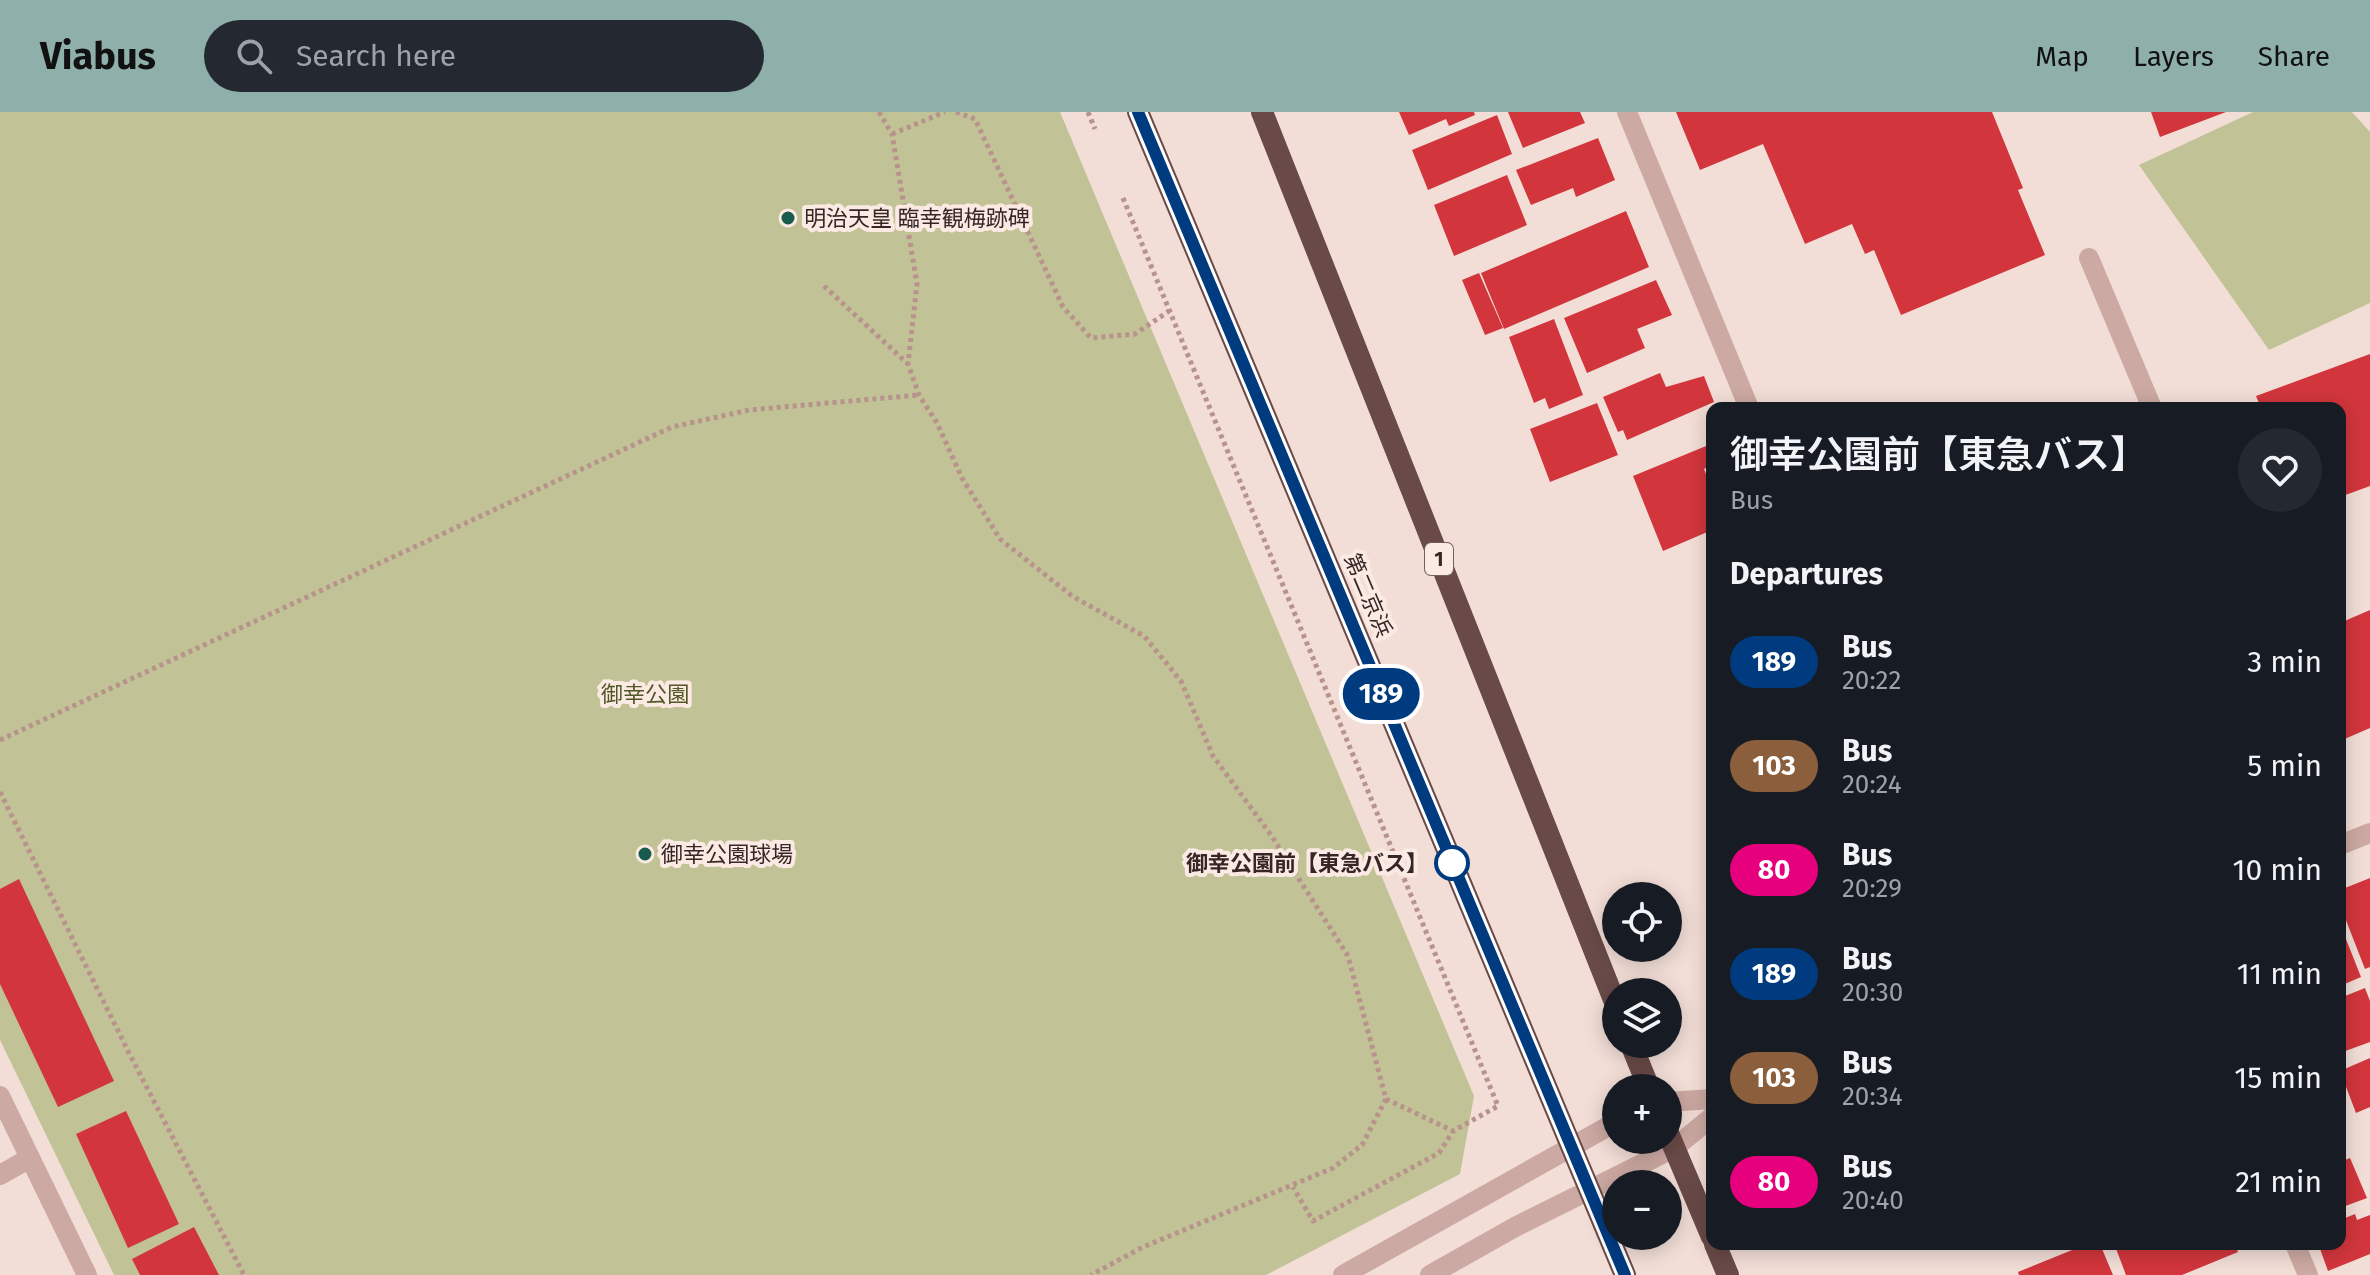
<!DOCTYPE html>
<meta charset="utf-8">
<style>
body{margin:0;font-family:"Fira Sans","Noto Sans JP",sans-serif;background:#242831;color:#f1f3f6;height:100vh;display:flex;flex-direction:column;font-size:30px;white-space:nowrap}
*{box-sizing:border-box;margin:0}
p{font-size:26px;color:#9ea1a6}
.icon{flex:none;width:44px;height:44px;fill:none;stroke:currentColor;stroke-width:2;stroke-linecap:round;stroke-linejoin:round}
.map{position:relative;flex:1;overflow:hidden}
.details{position:absolute;left:1706px;top:290px;width:640px;height:848px;display:flex;flex-direction:column;background:#171b24;border-radius:16px;box-shadow:0 4px 20px #0003}
.details>*{flex:none}
.badge{padding:0 16px;border-radius:26px;font-size:28px;line-height:52px}
.buttons{position:absolute;left:1602px;top:770px;display:grid;gap:16px}
.buttons a{display:grid;place-items:center;width:80px;height:80px;border-radius:50%;background:#171b24;box-shadow:0 4px 20px #0003;font-size:40px}
.map>.badge{position:absolute;translate:-50% -50%;box-shadow:0 0 0 4px #fff}
h2{padding:0 24px;font-size:30px;line-height:72px}
.round{display:grid;place-items:center;flex:none;width:84px;height:84px;border-radius:42px;background:#242831}
.overview{display:flex;align-items:center;justify-content:space-between;height:136px;padding:0 24px}
h1{font-size:38px;font-weight:600;line-height:60px}
ul{padding:0;list-style:none}
li{display:flex;align-items:center;gap:24px;height:104px;padding:0 24px}
li div{flex:1}
li b{display:block;font-size:30px}
li em{font-style:normal}
li .badge{min-width:88px;font-weight:700;text-align:center}
header{display:flex;align-items:center;gap:48px;box-sizing:border-box;height:112px;padding:0 40px;background:#8fafaa;color:#111}
header strong{font-size:38px}
nav{display:flex;gap:44px;margin-inline-start:auto;font-size:28px}
.search{width:560px;height:72px;background:#242831;display:flex;align-items:center;gap:20px;box-sizing:border-box;padding:0 28px;border-radius:44px;color:#9ea1a6;font-size:30px}
.map>svg:first-child{display:block}
</style>
<header>
<strong>Viabus</strong>
<div class="search"><svg class="icon" aria-label="search" viewBox="0 0 24 24"><circle cx="10" cy="10" r="6"/><path d="M15 15l6 6"/></svg>Search here</div>
<nav><a>Map</a><a>Layers</a><a>Share</a></nav>
</header>
<div class="map">
<svg width="2370" height="1163" viewBox="0 0 2370 1163">
<rect width="100%" height="100%" fill="#f3ded7"/>
<path fill="#c1c396" d="M 0,0 L 1060,0 L 1474,984 L 1460,1062 L 1266,1163 L 114,1163 L 0,928 Z
M 2253,0 L 2352,0 L 2370,20 L 2370,191 L 2269,238 L 2139,53 Z"/>
<path fill="#d2363c" d="M 1399,0 L 1474,0 L 1475,3 L 1449,14 L 1446,7 L 1409,23 Z
M 1508,0 L 1580,0 L 1585,11 L 1523,36 Z
M 1676,0 L 1992,0 L 2023,76 L 2018,78 L 2045,143 L 1901,203 L 1874,138 L 1865,142 L 1852,112 L 1805,132 L 1763,32 L 1700,58 Z
M 2151,0 L 2226,0 L 2160,25 Z
M 1497,3 L 1512,42 L 1428,78 L 1412,38 Z
M 1598,26 L 1615,68 L 1576,85 L 1573,76 L 1531,93 L 1516,58 Z
M 1507,63 L 1527,113 L 1454,144 L 1434,93 Z
M 1626,99 L 1649,155 L 1504,217 L 1481,161 Z
M 1479,161 L 1503,216 L 1485,223 L 1462,168 Z
M 1656,168 L 1672,203 L 1637,217 L 1645,236 L 1587,261 L 1564,206 Z
M 1554,207 L 1583,283 L 1549,297 L 1545,286 L 1534,291 L 1509,225 Z
M 2370,242 L 2370,374 L 2340,385 L 2340,296 L 2261,296 L 2256,284 Z
M 1660,261 L 1666,275 L 1704,264 L 1714,290 L 1627,328 L 1623,318 L 1618,320 L 1603,285 Z
M 1597,291 L 1618,343 L 1550,370 L 1530,317 Z
M 1711,332 L 1712,353 L 1704,357 L 1712,377 L 1712,418 L 1663,439 L 1633,364 Z
M 2370,498 L 2370,616 L 2340,629 L 2340,511 Z
M 2370,766 L 2370,855 L 2365,857 L 2340,793 L 2340,778 Z
M 19,767 L 114,969 L 58,995 L 0,872 L 0,777 Z
M 2340,812 L 2361,865 L 2340,874 Z
M 2365,876 L 2370,889 L 2370,930 L 2340,941 L 2340,886 Z
M 2370,946 L 2370,995 L 2356,1001 L 2340,959 Z
M 126,999 L 179,1112 L 128,1136 L 76,1022 Z
M 2350,1046 L 2367,1086 L 2340,1096 L 2340,1050 Z
M 2355,1102 L 2357,1108 L 2370,1103 L 2370,1142 L 2328,1159 L 2319,1134 L 2340,1132 L 2340,1108 Z
M 194,1115 L 219,1163 L 140,1163 L 132,1147 Z
M 2087,1132 L 2100,1132 L 2113,1163 L 2019,1163 L 2018,1160 Z
M 2120,1132 L 2235,1132 L 2238,1140 L 2182,1163 L 2126,1163 L 2115,1134 Z"/>
<g fill="none" stroke-linecap="round" stroke-linejoin="round">
<path stroke="#b8938c" stroke-width="5" stroke-dasharray="4 4" stroke-linecap="butt" d="M 879,0 L 892,22 L 917,172 L 908,252 L 919,283 L 937,311 L 962,366 L 1000,427 L 1072,484 L 1144,524 L 1181,569 L 1213,644 L 1271,723 L 1348,844 L 1386,987 L 1362,1033 L 1333,1056 L 1143,1135 L 1091,1163
M 956,0 L 975,7 L 1063,195 L 1091,226 L 1135,222 L 1169,199
M 1088,0 L 1095,17
M 892,22 L 945,0
M 1123,86 L 1498,994 L 1453,1019 L 1439,1041 L 1313,1109 L 1293,1075
M 824,174 L 908,252
M 0,628 L 672,315 L 749,298 L 919,283
M 0,680 L 129,941 L 244,1163
M 1386,987 L 1453,1019"/>
<path stroke="#cca9a2" stroke-width="20" d="M 2089,146 L 2152,296
M 2295,1132 L 2308,1163"/>
<path stroke="#cca9a2" stroke-width="20" d="M 1627,0 L 1749,296
M 2340,733 L 2370,721
M 0,984 L 87,1163
M 0,1063 L 30,1046"/>
<path stroke="#cca9a2" stroke-width="20" d="M 1668,990 L 1712,987
M 1343,1163 L 1616,1010
M 1430,1163 L 1515,1115 L 1674,1036 L 1712,1005"/>
<path stroke="#694a48" stroke-width="22" d="M 1138,0 L 1625,1163
M 1262,0 L 1616,893
M 1631,932 L 1649,976
M 1668,1021 L 1712,1125
M 1715,1132 L 1728,1163"/>
</g>
<g fill="none" stroke-linecap="round" stroke-linejoin="round">
<g stroke="#fff" stroke-width="18">
<path id="line" d="M 1138,0 L 1625,1163"/>
</g>
<use href="#line" stroke="#003b80" stroke-width="12"/>
</g>
<g fill="#175b4d" stroke="#fbeae3" stroke-width="3">
<circle cx="788" cy="106" r="8"/>
<circle cx="645" cy="742" r="8"/>
</g>
<circle fill="#fff" stroke="#003b80" stroke-width="4" cx="1452" cy="751" r="16"/>
<g text-anchor="middle" dominant-baseline="central" stroke-width="8" stroke-linejoin="round" paint-order="stroke">
<rect fill="#fbeae3" stroke="#71615e" stroke-width="2" x="1425" y="431" width="28" height="32" rx="6"/>
<g font-size="20" font-weight="bold" fill="#362625">
<text x="1439" y="447">1</text>
</g>
<g font-size="22" fill="#362625" stroke="#fbeae3" text-anchor="start">
<text x="804" y="106">明治天皇 臨幸観梅跡碑</text>
<text x="661" y="742">御幸公園球場</text>
</g>
<g font-size="22" fill="#362625" stroke="#fbeae3">
<text transform="translate(1368 483) rotate(67)">第二京浜</text>
</g>
<g font-size="22" fill="#525726" stroke="#fbeae3">
<text x="645" y="582">御幸公園</text>
</g>
<g font-size="22" font-weight="bold" fill="#362625" stroke="#fbeae3" text-anchor="end">
<text x="1428" y="751">御幸公園前【東急バス】</text>
</g>
</g>
</svg>
<div class="buttons">
<a><svg class="icon" aria-label="locate" viewBox="0 0 24 24"><circle cx="12" cy="12" r="6"/><path d="M12 2v4M12 18v4M2 12h4M18 12h4"/></svg></a>
<a><svg class="icon" aria-label="layers" viewBox="0 0 24 24"><path d="M12 4l9 5-9 5-9-5zM3 14l9 5 9-5"/></svg></a>
<a>+</a>
<a>−</a>
</div>
<b class="badge" style="left:1381px;top:582px;background:#003b80;color:#fff">189</b>
<section class="details">
<div class="overview"><div><h1>御幸公園前【東急バス】</h1><p>Bus</p></div><a class="round"><svg class="icon" aria-label="heart" viewBox="0 0 24 24"><path d="M12 20l-8-8c-3-5 5-10 8-4 3-6 11-1 8 4z"/></svg></a></div>
<h2>Departures</h2>
<ul>
<li><span class="badge" style="background:#003b80;color:#fff">189</span><div><b>Bus</b><p>20:22</p></div><em>3 min</em></li>
<li><span class="badge" style="background:#8b5e3c;color:#fff">103</span><div><b>Bus</b><p>20:24</p></div><em>5 min</em></li>
<li><span class="badge" style="background:#e6007e;color:#fff">80</span><div><b>Bus</b><p>20:29</p></div><em>10 min</em></li>
<li><span class="badge" style="background:#003b80;color:#fff">189</span><div><b>Bus</b><p>20:30</p></div><em>11 min</em></li>
<li><span class="badge" style="background:#8b5e3c;color:#fff">103</span><div><b>Bus</b><p>20:34</p></div><em>15 min</em></li>
<li><span class="badge" style="background:#e6007e;color:#fff">80</span><div><b>Bus</b><p>20:40</p></div><em>21 min</em></li>
</ul>
</section>
</div>
